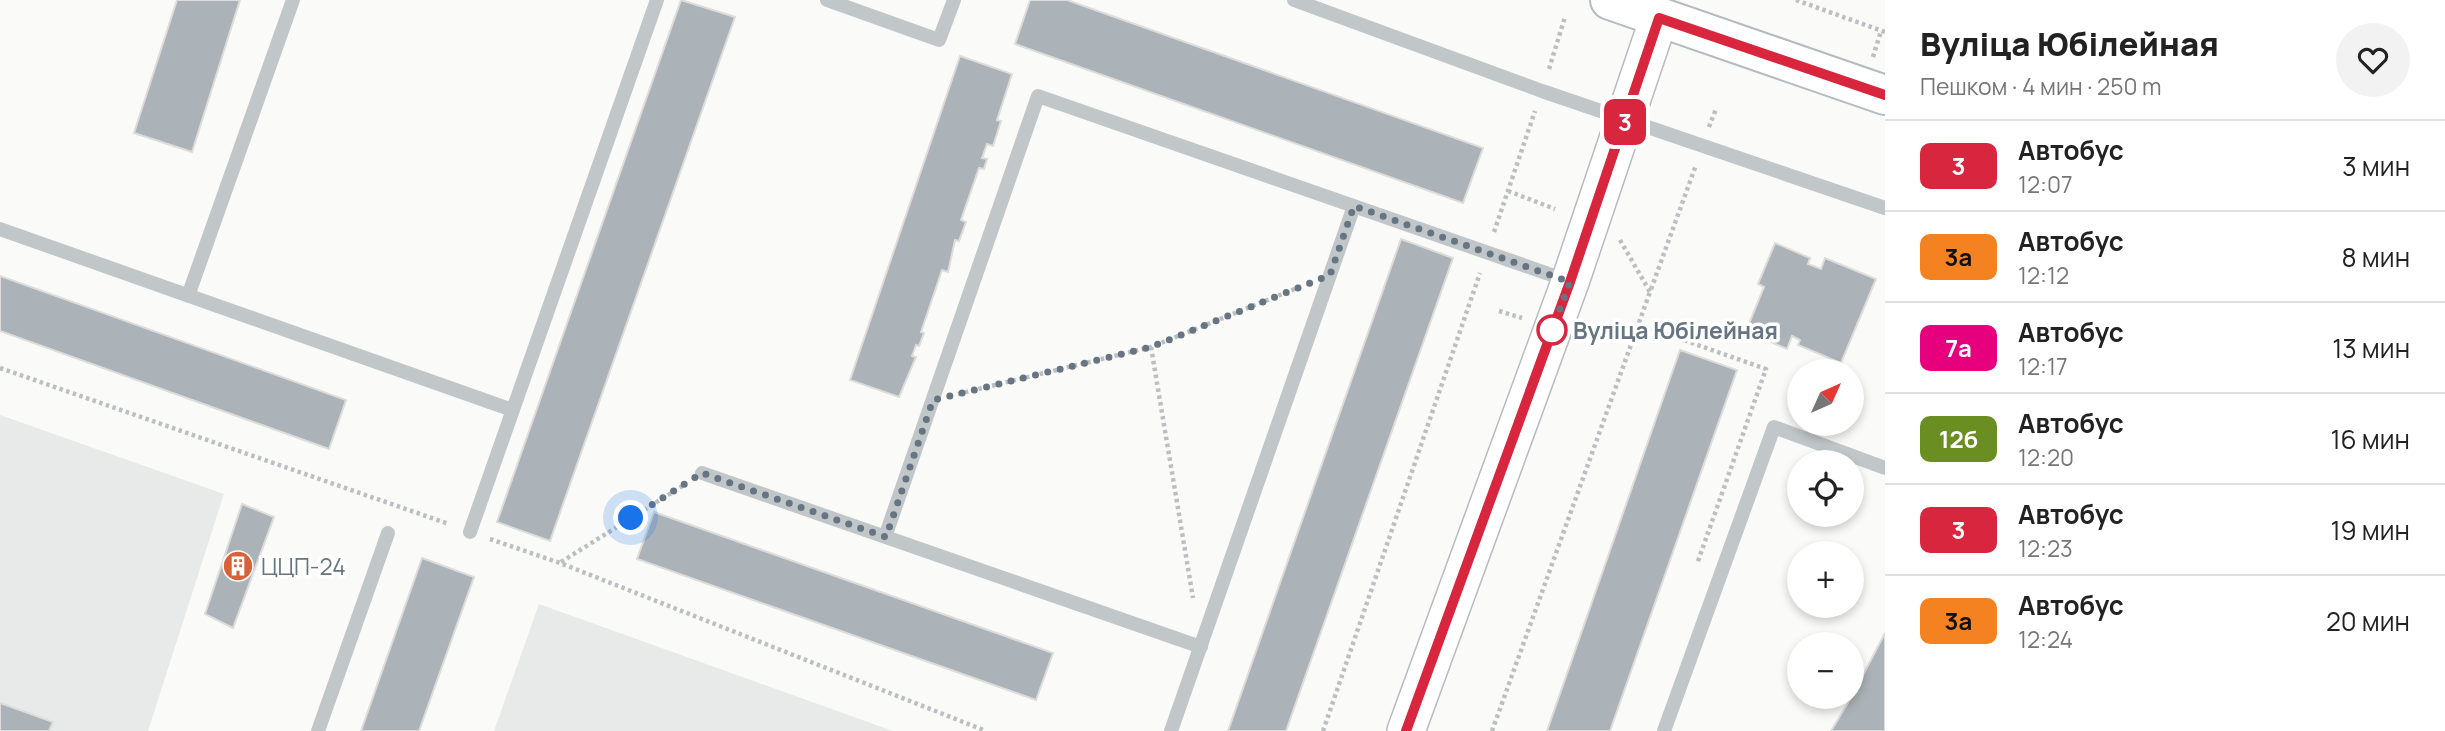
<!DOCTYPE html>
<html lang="ru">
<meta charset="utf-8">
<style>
body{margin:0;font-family:Manrope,sans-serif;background:#f2f2f2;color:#222;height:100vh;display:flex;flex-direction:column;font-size:26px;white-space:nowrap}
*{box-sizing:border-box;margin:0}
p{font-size:23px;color:#767676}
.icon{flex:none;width:38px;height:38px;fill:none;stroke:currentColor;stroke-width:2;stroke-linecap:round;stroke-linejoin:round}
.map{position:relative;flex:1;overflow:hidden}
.details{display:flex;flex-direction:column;background:#fff;width:560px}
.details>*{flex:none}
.badge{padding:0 14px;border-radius:10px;font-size:24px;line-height:46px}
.needle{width:46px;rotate:45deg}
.buttons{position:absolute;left:1787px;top:359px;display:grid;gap:14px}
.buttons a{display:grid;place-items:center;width:77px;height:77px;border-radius:50%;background:#fff;box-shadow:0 4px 10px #0003;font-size:35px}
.you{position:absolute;width:35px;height:35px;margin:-18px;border:5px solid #fff;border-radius:50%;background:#1a73e8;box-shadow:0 0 0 10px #1a73e833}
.map>.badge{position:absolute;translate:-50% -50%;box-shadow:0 0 0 4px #fff}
.round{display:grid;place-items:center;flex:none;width:74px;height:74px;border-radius:37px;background:#f2f2f2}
.headline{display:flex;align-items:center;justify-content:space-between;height:119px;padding:0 35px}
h1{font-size:33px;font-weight:800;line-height:52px}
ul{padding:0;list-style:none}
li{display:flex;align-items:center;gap:21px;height:91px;padding:0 35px;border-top:2px solid #e0e0e0}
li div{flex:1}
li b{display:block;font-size:26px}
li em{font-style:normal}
li .badge{min-width:77px;font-weight:700;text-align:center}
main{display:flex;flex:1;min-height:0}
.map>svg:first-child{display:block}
</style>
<main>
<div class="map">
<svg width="1885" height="731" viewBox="0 0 1885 731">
<rect width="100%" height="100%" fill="#fafaf8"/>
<path fill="#e8e9e9" d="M 0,415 L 224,494 L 148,731 L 0,731 Z
M 539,604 L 893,731 L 494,731 Z"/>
<path fill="#abb3b8" stroke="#dcdcda" stroke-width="2" d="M 177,0 L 240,0 L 192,152 L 134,133 Z
M 681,0 L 735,17 L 550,541 L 497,522 Z
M 1030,0 L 1067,0 L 1483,148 L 1463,203 L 1015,44 Z
M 960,56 L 1012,74 L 997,120 L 1001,121 L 993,146 L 987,144 L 982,158 L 987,159 L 984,169 L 979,168 L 961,220 L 966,222 L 959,241 L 955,240 L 948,272 L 942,270 L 921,332 L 924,333 L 919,346 L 916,345 L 912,356 L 916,357 L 899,397 L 850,380 Z
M 1401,239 L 1453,258 L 1286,731 L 1228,731 Z
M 1775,243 L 1810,258 L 1808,264 L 1821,269 L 1825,258 L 1876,279 L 1841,363 L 1798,345 L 1800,340 L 1792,336 L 1787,349 L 1746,331 L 1764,287 L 1758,284 Z
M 0,276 L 346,400 L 329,449 L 0,331 Z
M 1680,350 L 1737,370 L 1610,731 L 1547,731 Z
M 242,504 L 274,517 L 233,628 L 205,614 Z
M 654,512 L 1053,653 L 1036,700 L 637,559 Z
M 422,558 L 474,577 L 419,731 L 361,731 Z
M 1885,633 L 1885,731 L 1831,731 L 1852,696 Z
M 0,703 L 53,722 L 49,731 L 0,731 Z"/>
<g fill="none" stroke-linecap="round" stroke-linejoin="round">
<g stroke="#b6bbc0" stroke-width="40">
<path id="secondary" d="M 1406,731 L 1570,282 L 1659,18"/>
</g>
<g stroke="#b5babe" stroke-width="42">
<path id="primary" d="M 1610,0 L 1885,95"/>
</g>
<path stroke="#bcbfc1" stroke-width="4.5" stroke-dasharray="3.5 3.5" stroke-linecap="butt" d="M 1796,0 L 1885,32
M 1873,57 L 1881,31
M 1549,69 L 1565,17
M 1709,127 L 1716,109
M 1508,191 L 1555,209
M 1494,232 L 1535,111
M 1620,240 L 1650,292 L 1696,165
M 1499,311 L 1522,318
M 1638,324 L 1766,369 L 1697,564
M 1151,347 L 1193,598
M 0,368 L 449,524
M 958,394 L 1151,347 L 1302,286
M 490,539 L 560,563 L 986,731
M 561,562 L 684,485
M 1323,731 L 1480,273
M 1492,731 L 1650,292"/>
<path stroke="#c1c6c9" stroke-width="14" d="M 827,0 L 939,40 L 954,0
M 1294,0 L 1542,91 L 1885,208
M 0,229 L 512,410
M 188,296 L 293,0
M 702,473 L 1201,647
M 470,532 L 657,0
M 885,537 L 1038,96 L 1569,281
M 318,731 L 388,533
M 1171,731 L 1354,206
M 1664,731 L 1774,427 L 1885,468"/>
<use href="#secondary" stroke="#fff" stroke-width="37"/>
<use href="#primary" stroke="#fff" stroke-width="38"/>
</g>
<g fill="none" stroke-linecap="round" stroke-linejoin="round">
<g stroke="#fff" stroke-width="16">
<path id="line" d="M 1406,731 L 1570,282 L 1659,18 L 1885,95"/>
</g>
<use href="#line" stroke="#d7263d" stroke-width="10"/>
<path stroke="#667581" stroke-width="7" stroke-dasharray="0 12.6" d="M 631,518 L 702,473 L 886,537 L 933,400 L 1151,347 L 1330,275 L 1354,206 L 1570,282 L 1552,330"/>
</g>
<defs>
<g id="building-disc" transform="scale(1.575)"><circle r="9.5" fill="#da6137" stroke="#fff"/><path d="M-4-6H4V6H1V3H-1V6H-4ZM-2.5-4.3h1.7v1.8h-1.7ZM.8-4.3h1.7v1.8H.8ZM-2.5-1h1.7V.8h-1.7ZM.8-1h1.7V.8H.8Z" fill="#fff"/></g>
</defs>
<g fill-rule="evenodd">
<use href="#building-disc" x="238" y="566"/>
</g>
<circle fill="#fff" stroke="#d7263d" stroke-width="3.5" cx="1552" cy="330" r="14"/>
<g text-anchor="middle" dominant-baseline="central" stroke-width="7" stroke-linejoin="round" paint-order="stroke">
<g font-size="23" font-weight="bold" fill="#667581" stroke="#fff" text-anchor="start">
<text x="1573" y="330">Вуліца Юбілейная</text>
</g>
<g font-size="23" fill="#667581" stroke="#fff" text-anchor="start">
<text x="261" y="566">ЦЦП-24</text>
</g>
</g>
</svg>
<div class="buttons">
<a><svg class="needle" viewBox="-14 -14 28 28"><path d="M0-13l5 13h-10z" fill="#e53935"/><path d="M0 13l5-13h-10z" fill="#767676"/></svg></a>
<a><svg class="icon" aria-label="locate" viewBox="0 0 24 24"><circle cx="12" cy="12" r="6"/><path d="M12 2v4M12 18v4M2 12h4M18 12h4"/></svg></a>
<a>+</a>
<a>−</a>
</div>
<div class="you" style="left:631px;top:518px"></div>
<b class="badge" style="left:1625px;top:122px;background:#d7263d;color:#fff">3</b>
</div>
<section class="details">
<div class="headline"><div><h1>Вуліца Юбілейная</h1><p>Пешком · 4 мин · 250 m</p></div><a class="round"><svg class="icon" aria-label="heart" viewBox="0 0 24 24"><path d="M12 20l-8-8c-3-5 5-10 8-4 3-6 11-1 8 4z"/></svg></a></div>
<ul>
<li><span class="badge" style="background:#d7263d;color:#fff">3</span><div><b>Автобус</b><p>12:07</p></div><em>3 мин</em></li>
<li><span class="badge" style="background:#f58220;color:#111">3а</span><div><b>Автобус</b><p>12:12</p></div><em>8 мин</em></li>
<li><span class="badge" style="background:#e6007e;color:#fff">7а</span><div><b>Автобус</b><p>12:17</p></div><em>13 мин</em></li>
<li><span class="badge" style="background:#6b8e23;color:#fff">12б</span><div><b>Автобус</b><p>12:20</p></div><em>16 мин</em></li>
<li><span class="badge" style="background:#d7263d;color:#fff">3</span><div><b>Автобус</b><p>12:23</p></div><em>19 мин</em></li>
<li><span class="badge" style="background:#f58220;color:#111">3а</span><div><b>Автобус</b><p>12:24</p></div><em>20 мин</em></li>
</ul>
</section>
</main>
